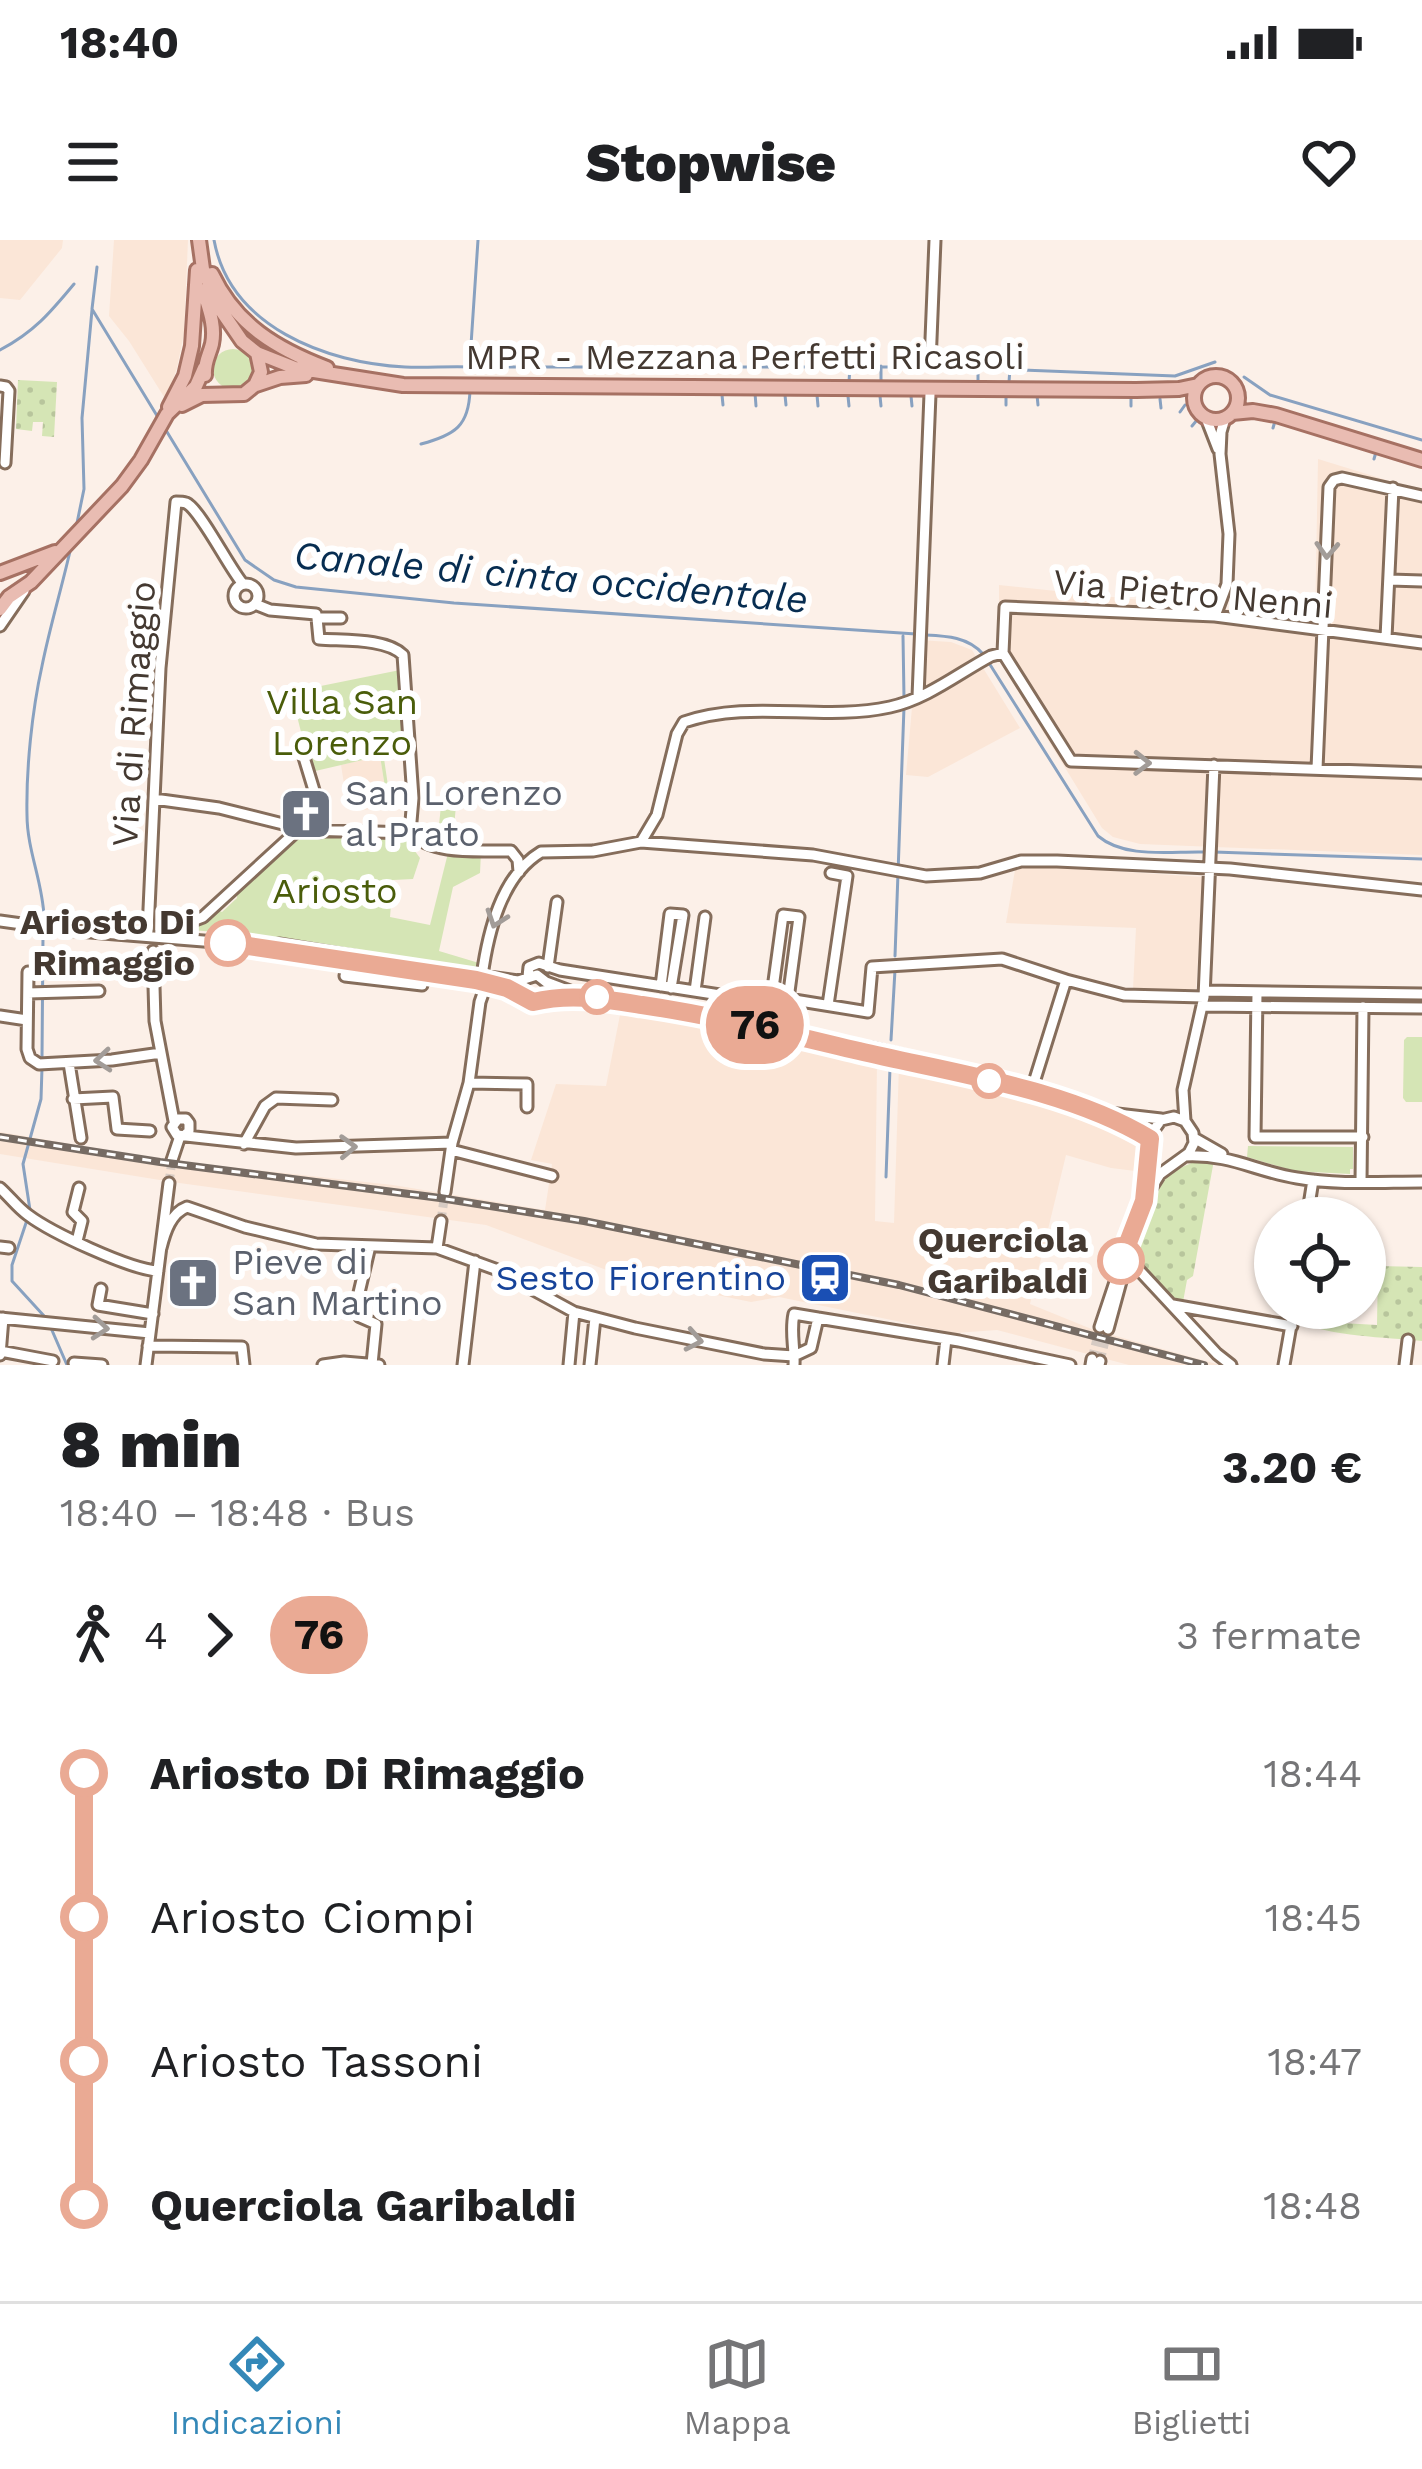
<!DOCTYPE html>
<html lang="it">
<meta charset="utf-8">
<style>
body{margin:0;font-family:"Work Sans",sans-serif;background:#f2f2f2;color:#202124;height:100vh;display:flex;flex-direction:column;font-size:45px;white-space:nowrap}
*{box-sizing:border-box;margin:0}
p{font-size:39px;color:#757577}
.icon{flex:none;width:66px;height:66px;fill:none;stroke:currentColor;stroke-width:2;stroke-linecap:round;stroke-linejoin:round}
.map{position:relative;height:1125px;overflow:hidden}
.side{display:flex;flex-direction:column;background:#fff;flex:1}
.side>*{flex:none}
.badge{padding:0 24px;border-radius:39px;font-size:42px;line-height:78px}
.tools{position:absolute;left:1254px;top:957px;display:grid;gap:24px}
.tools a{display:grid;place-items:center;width:132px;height:132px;border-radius:50%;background:#fff;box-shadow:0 3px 9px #0004;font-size:60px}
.map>.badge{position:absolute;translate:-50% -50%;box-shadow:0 0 0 6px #fff}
.legs{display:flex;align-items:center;gap:18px;height:132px;padding:0 60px;font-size:39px}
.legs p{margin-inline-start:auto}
.overview{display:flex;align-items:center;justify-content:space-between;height:204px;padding:0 60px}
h1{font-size:66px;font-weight:800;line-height:90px}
ul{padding:0 60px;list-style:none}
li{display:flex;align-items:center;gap:42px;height:144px;font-size:45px}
li i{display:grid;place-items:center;width:18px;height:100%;margin:0 15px;background:currentColor}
li i::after{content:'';width:30px;height:30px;margin:-15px;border:9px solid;border-radius:50%;background:#fff}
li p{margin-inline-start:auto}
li:first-child i{background:linear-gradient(#0000 50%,currentColor 0)}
li:last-child i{background:linear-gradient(currentColor 50%,#0000 0)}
.status{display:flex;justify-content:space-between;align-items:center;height:84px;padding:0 60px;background:#fff;direction:ltr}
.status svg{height:33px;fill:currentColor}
header{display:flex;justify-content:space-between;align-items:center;height:156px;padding:0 60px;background:#fff;font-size:54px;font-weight:800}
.menu{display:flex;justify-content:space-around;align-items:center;height:168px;border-top:3px solid #e0e0e0;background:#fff;font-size:33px;color:#757577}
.menu a{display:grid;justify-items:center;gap:6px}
.menu .selected{color:#3488b8}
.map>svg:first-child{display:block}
</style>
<div class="status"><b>18:40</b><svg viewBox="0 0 49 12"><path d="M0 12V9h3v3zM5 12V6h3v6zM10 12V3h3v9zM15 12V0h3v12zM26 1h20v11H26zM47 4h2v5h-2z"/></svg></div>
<header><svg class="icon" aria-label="menu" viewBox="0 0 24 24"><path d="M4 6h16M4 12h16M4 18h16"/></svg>Stopwise<svg class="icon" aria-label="heart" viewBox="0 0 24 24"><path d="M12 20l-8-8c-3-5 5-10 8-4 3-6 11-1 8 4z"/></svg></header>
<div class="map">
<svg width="1422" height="1125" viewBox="0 0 1422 1125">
<defs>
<pattern id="garden-dots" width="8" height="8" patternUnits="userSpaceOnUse" patternTransform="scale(3)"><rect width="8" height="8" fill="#d5e5b5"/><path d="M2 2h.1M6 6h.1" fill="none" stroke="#b8c59c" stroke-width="1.8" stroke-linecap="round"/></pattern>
</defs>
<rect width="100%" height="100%" fill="#fcf0e8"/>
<path fill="#fbe6d7" d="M 0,0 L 63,0 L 62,8 L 20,60 L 0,58 Z
M 114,0 L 188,0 L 184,93 L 177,128 L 166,160 L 129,101 L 109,76 Z
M 1318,219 L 1422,251 L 1422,615 L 1140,604 L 1113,597 L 1102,588 L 999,420 L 999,345 L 1234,370 L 1315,383 Z
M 918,400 L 951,402 L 972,410 L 1020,488 L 928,537 L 906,535 Z
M 380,516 L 388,566 L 358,571 L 348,569 L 341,525 Z
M 1035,626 L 1203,637 L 1196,749 L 1133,749 L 1136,688 L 1006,683 L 1015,630 Z
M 621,770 L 877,822 L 875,981 L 894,983 L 899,824 L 1074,875 L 1142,902 L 1135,931 L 1111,928 L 1066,915 L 1030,1064 L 1094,1090 L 1220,1125 L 1129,1125 L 997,1090 L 955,1093 L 779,1057 L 751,1062 L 620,1035 L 486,985 L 172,942 L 0,914 L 0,892 L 165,920 L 393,945 L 545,970 L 552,924 L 531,920 L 556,844 L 606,846 Z"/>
<path fill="#d5e5b5" d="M213 129a20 20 0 1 1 40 0a20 20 0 1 1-40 0Z
M 400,430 L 406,499 L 382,505 L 391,566 L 388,566 L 380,516 L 311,532 L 291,452 Z
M 458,545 L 453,597 L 434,597 L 433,605 L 414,595 L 414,583 L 439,585 L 443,546 Z
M 403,595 L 420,618 L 413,639 L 393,640 L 390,677 L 430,685 L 449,609 L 481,612 L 480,633 L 453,647 L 439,711 L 479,723 L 475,728 L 264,696 L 191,690 L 191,685 L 215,669 L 222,672 L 237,658 L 236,650 L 289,603 L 303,597 Z
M 1407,797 L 1422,797 L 1422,862 L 1406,862 L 1403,858 L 1404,800 Z
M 1248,906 L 1353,907 L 1353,929 L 1350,929 L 1350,934 L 1294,931 L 1247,917 Z"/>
<path fill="url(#garden-dots)" d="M 18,140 L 57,142 L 54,197 L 42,196 L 43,182 L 33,182 L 32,191 L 16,189 Z
M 1199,920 L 1214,920 L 1193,1036 L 1187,1040 L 1183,1062 C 1171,1059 1140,1030 1137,1017 C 1135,1005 1157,946 1166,938 C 1175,929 1187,925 1199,920 Z
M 1378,1026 L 1422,1027 L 1422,1101 C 1385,1097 1331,1097 1297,1081 L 1297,1075 L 1341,1076 L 1342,1083 L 1377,1085 Z"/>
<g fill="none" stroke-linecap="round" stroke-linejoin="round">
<path stroke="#88a1c0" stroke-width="3" d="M 214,0 C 230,87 326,123 405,127 C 427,128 449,126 471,127
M 97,27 L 92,69 L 159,179
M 0,110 C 34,92 50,73 74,44
M 935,116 L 938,28
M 470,120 L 478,0
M 481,127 L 917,127
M 950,127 L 1175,136 L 1215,122
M 1244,137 L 1270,155 L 1422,200
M 849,142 L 850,126
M 881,142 L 881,126
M 978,142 L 978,127
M 1009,142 L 1010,128
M 755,153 L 756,166
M 722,155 L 723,165
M 785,155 L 786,165
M 817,155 L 818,166
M 1037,155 L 1038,165
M 848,156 L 849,166
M 880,156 L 881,166
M 911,156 L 912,166
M 1006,156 L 1006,165
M 1131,157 L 1131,166
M 1160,159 L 1161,168
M 1180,172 L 1185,165
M 1192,186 L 1197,180
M 164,187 L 245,320 L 274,340 L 296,347 L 454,363 L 916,394
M 1273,188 L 1275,181
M 421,204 C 455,195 469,186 470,150
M 1374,219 L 1376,212
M 77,283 L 84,249 L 82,178 L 92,70
M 926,395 C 947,396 968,397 983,414
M 903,396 L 904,458
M 989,423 L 1098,596 C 1125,619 1171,611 1204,612
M 1214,612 L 1422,619
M 44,677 C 43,643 27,610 27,575 C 26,529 32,471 42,426 C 50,386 62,347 71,307
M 895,716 L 904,467
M 891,800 L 895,730
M 42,818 L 43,695
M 886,937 L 890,828
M 30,970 L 23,924 L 41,859 L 42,828
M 27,980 L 12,1025 L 12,1041 L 45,1077
M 51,1088 L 67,1125"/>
<path stroke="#d7cbc3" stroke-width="9" stroke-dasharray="9 4.5" stroke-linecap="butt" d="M 169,943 L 172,920
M 441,981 L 445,952
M 1092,1119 L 1100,1087
M 1100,1121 L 1108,1089"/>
<g stroke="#856d5b" stroke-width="15">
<path id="minor" d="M 930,124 L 935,0
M 0,146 L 6,147 L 9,151 L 5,223
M 1206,178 L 1218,209
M 1390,340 L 1422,341
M234 356a12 12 0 1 1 24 0a12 12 0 1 1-24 0Z
M 255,364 L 270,370 L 316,374
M 1215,376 L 1227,344 L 1229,294 L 1220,214 L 1221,192 L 1225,178
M 341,378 L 317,378 L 319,399 C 343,401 386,398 403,415 L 413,558 L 410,593
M 0,386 L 24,351
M 1386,398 L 1393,248
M 1003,413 L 1071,521 L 1422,533
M 1003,413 L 1005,367 L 1215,376 L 1422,403
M 918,457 L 930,154
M 299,501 L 320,570 L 320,592
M 1317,529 L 1329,247 L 1334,240 L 1342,238 L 1422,256
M 154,559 L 219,568 L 307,590 L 410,593 C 435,616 479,610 511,611 L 518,620 L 519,632
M 641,602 L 657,575 L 677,494 L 684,482 C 752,459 821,482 890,467 C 927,459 959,433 991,416 L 1003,413
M 0,681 L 65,690 L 216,702 L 279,710 L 487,742 L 533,762 C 573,753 611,760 651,766 C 731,778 808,799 886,818 C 972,839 1074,852 1150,900
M 182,685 L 203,677 L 300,588
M 148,691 L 160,428 L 176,262 C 179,262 183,262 186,263 C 200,269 229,328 243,344
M 279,704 L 358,717
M 153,711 L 155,781 L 174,881
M 349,718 L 345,736 L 422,745 L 424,732
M 548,727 L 557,662
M 28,732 L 27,809 L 30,818 L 39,824 L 112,820 L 161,813
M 481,736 L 518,741 L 537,735 L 546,742 L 578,754
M 482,736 C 488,693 501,636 541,612 L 593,611 L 641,602 L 813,615 L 926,636 L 980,633 L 1021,621 L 1057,621 L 1230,629 L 1422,650
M 528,737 L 529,727 L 539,723 L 560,730 L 771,763 L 788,759 L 868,772 L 872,727 L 1002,719 L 1066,740 L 1031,852
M 1066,740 L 1124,755 L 1204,757
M 661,746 L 670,674 L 683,675 L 671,748
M 695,751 L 705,677
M 1205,751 L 1422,754
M 28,753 L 99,751
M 1257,753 L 1255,897 L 1363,897
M 771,763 L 783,675 L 799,677 L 788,759
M 828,765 L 847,636 L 831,633
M 1203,766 L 1422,768
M 0,776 L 27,780
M 872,808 L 949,826
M 69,823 L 81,898
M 469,843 L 527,844 L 527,867
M 73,859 L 113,857 L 117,889 L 150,891
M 1100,872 L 1161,879
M 185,895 L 189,891 L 189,883 L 186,879 L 178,879 L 172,887 L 177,895 L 296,908 L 452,903
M 1194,898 L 1222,914
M 244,904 L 265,866 L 276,858 L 332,860
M 451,910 L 552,936
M 1185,916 C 1232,914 1254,931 1297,938 C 1338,945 1381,942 1422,942
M 172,920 L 180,896
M 1361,942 L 1363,767
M 0,948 C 10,957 17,967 28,975 C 52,993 129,1029 158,1031
M 445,952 L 452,903 L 469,843 L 480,762 L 487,742
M 1143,961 L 1160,934 L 1189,913 L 1194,903 L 1193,893 L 1185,881 L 1183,850 L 1204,757 L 1214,525
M 1307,978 L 1313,940
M 77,1001 L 82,981 L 73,972 L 79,948
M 370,1006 L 358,1057 L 360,1077 L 376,1084 L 372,1124
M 0,1007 L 9,1008
M 161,1008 C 165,992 171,973 187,967 L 245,987 L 316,1004 L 437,1008 L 495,1029 L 574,1072 L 635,1088 L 764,1114 L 794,1116
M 437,1008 L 441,981
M 1130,1015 L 1138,1029 L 1217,1114 L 1231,1125
M 101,1049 L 98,1065 L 153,1074
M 1173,1065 L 1292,1086
M 0,1078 L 150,1093
M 818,1078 L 959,1101 L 1070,1125
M 1100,1087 L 1128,1003
M 1108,1089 L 1143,961 L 1151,894 L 1161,880 L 1174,877 L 1185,881
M 148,1106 L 242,1107 L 244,1125
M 0,1111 L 53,1121
M 0,1115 L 3,1078
M 74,1123 L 102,1125
M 146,1125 L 169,943
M 323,1125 L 344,1122 L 379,1125
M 463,1125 L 475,1021
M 569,1125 L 574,1072
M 590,1125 L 595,1078
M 794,1125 C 795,1107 790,1092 794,1074 L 818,1078 L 811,1108 L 794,1116
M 943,1125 L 946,1099
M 1091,1125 L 1092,1119
M 1099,1125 L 1100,1121
M 1284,1125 L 1294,1068
M 1405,1125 L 1408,1100"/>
</g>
<g stroke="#a67163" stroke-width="18">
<path id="major" d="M 212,34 C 236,85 277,109 327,128
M 203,50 C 208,67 216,85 212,104 C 209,116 204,122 205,135
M 257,113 L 295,128 L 403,145 L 1136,150 L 1179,149 L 1198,145
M1194 158a22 22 0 1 1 44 0a22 22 0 1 1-44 0Z
M 256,145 L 280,137 L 306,135
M 182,165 L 202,155 L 244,154 L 255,145 L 261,132 L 257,113 L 242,101 L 218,66 L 203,29 L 199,0
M 169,167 L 185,136 L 192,106 L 197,30
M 1232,173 L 1253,171 L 1276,175 L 1422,220
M 0,333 L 55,312
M 0,369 L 9,357 L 31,342 L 122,246 L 141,220 L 167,174 L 196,146 L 204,128"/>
</g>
<use href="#minor" stroke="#fff" stroke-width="9"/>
<use href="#major" stroke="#e9bcb2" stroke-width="12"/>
<g stroke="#766b63" stroke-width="8">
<path id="rail" d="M 0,897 L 160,922 L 440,958 L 584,981 L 899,1045 L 1204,1125"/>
</g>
<use href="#rail" stroke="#fff" stroke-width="3" stroke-dasharray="9" stroke-linecap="butt"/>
</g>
<defs><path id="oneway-chevron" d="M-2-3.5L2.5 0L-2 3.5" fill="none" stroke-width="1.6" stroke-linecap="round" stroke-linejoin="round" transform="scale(3)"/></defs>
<g stroke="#a29c98">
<use href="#oneway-chevron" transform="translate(1327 310) rotate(93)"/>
<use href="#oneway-chevron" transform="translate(1142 523) rotate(1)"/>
<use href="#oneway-chevron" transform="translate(496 679) rotate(109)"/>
<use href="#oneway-chevron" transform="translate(103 820) rotate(175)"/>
<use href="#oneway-chevron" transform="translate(348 907) rotate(-2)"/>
<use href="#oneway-chevron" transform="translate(100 1088) rotate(5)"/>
<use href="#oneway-chevron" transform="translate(694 1100) rotate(11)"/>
</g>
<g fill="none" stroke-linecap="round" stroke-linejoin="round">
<g stroke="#fff" stroke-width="27">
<path id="line-1" d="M 228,703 L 476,740 L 507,748 L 533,762 C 570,753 604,759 642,765 C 716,776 787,794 859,811 C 952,833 1068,849 1150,899 L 1144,961 L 1121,1021"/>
</g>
<use href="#line-1" stroke="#eaaa94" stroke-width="18"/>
</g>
<defs>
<g id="church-square" transform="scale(2.7)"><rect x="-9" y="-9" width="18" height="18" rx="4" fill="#6b7280" stroke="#fff"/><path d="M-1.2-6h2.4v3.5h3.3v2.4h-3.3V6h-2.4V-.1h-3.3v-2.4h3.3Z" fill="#fff"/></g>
<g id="station-square" transform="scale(2.7)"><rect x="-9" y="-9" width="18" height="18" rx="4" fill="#1a4fb4" stroke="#fff"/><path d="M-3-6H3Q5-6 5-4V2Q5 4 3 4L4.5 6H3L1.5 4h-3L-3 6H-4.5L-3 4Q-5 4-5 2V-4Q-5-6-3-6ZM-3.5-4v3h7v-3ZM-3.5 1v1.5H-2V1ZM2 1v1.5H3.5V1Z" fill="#fff"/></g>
</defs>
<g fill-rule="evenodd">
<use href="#church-square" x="306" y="574"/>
<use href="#station-square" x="825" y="1038"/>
<use href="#church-square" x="193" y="1043"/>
</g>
<g fill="#fff" stroke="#eaaa94" stroke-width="6">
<circle cx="228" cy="703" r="21"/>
<circle cx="597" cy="757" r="15"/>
<circle cx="989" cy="841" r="15"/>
<circle cx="1121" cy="1021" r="21"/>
</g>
<g text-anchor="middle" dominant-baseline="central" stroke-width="12" stroke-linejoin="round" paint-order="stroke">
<g font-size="36" fill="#443931" stroke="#fff">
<text x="745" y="117">MPR - Mezzana Perfetti Ricasoli</text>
<text transform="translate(1193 354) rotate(5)">Via Pietro Nenni</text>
<text transform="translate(134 474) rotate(-86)">Via di Rimaggio</text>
</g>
<g font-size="36" fill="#4a5d0a" stroke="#fff">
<text x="342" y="462">Villa San<tspan x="342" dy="41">Lorenzo</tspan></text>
<text x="335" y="651">Ariosto</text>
</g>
<g font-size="36" fill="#5b616d" stroke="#fff" text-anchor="start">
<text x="345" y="553">San Lorenzo<tspan x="345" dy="41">al Prato</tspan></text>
<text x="232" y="1022">Pieve di<tspan x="232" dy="41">San Martino</tspan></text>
</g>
<g font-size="36" font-weight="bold" fill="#443931" stroke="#fff" text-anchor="end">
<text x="195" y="682">Ariosto Di<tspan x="195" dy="41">Rimaggio</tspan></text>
<text x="1088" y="1000">Querciola<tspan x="1088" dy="41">Garibaldi</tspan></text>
</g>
<g font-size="36" fill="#164399" stroke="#fff" text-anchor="end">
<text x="786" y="1038">Sesto Fiorentino</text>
</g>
<g font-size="39" font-style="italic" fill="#072d51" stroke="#fff">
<text transform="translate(551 337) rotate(5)">Canale di cinta occidentale</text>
</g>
</g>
</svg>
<div class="tools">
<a><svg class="icon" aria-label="locate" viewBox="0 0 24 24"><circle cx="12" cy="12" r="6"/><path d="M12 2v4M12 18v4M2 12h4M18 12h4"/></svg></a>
</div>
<b class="badge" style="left:755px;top:785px;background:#eaaa94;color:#111">76</b>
</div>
<section class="side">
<div class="overview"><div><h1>8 min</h1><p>18:40 – 18:48 · Bus</p></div><b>3.20 €</b></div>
<div class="legs"><svg class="icon" aria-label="walk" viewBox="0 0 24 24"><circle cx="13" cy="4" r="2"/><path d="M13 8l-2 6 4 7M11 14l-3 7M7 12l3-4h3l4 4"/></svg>4<svg class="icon" aria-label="forward" viewBox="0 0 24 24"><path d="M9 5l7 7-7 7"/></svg><b class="badge" style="background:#eaaa94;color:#111">76</b><p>3 fermate</p></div>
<ul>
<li><i style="color:#eaaa94"></i><b>Ariosto Di Rimaggio</b><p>18:44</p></li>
<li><i style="color:#eaaa94"></i><span>Ariosto Ciompi</span><p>18:45</p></li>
<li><i style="color:#eaaa94"></i><span>Ariosto Tassoni</span><p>18:47</p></li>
<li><i style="color:#eaaa94"></i><b>Querciola Garibaldi</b><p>18:48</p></li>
</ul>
</section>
<nav class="menu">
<a class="selected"><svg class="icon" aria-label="directions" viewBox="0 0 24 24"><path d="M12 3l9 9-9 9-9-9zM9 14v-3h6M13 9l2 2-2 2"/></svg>Indicazioni</a>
<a><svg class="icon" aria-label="map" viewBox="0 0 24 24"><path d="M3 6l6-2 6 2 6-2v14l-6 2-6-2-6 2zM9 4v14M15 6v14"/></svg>Mappa</a>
<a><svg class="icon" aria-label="tickets" viewBox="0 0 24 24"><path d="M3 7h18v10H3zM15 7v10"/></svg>Biglietti</a>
</nav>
